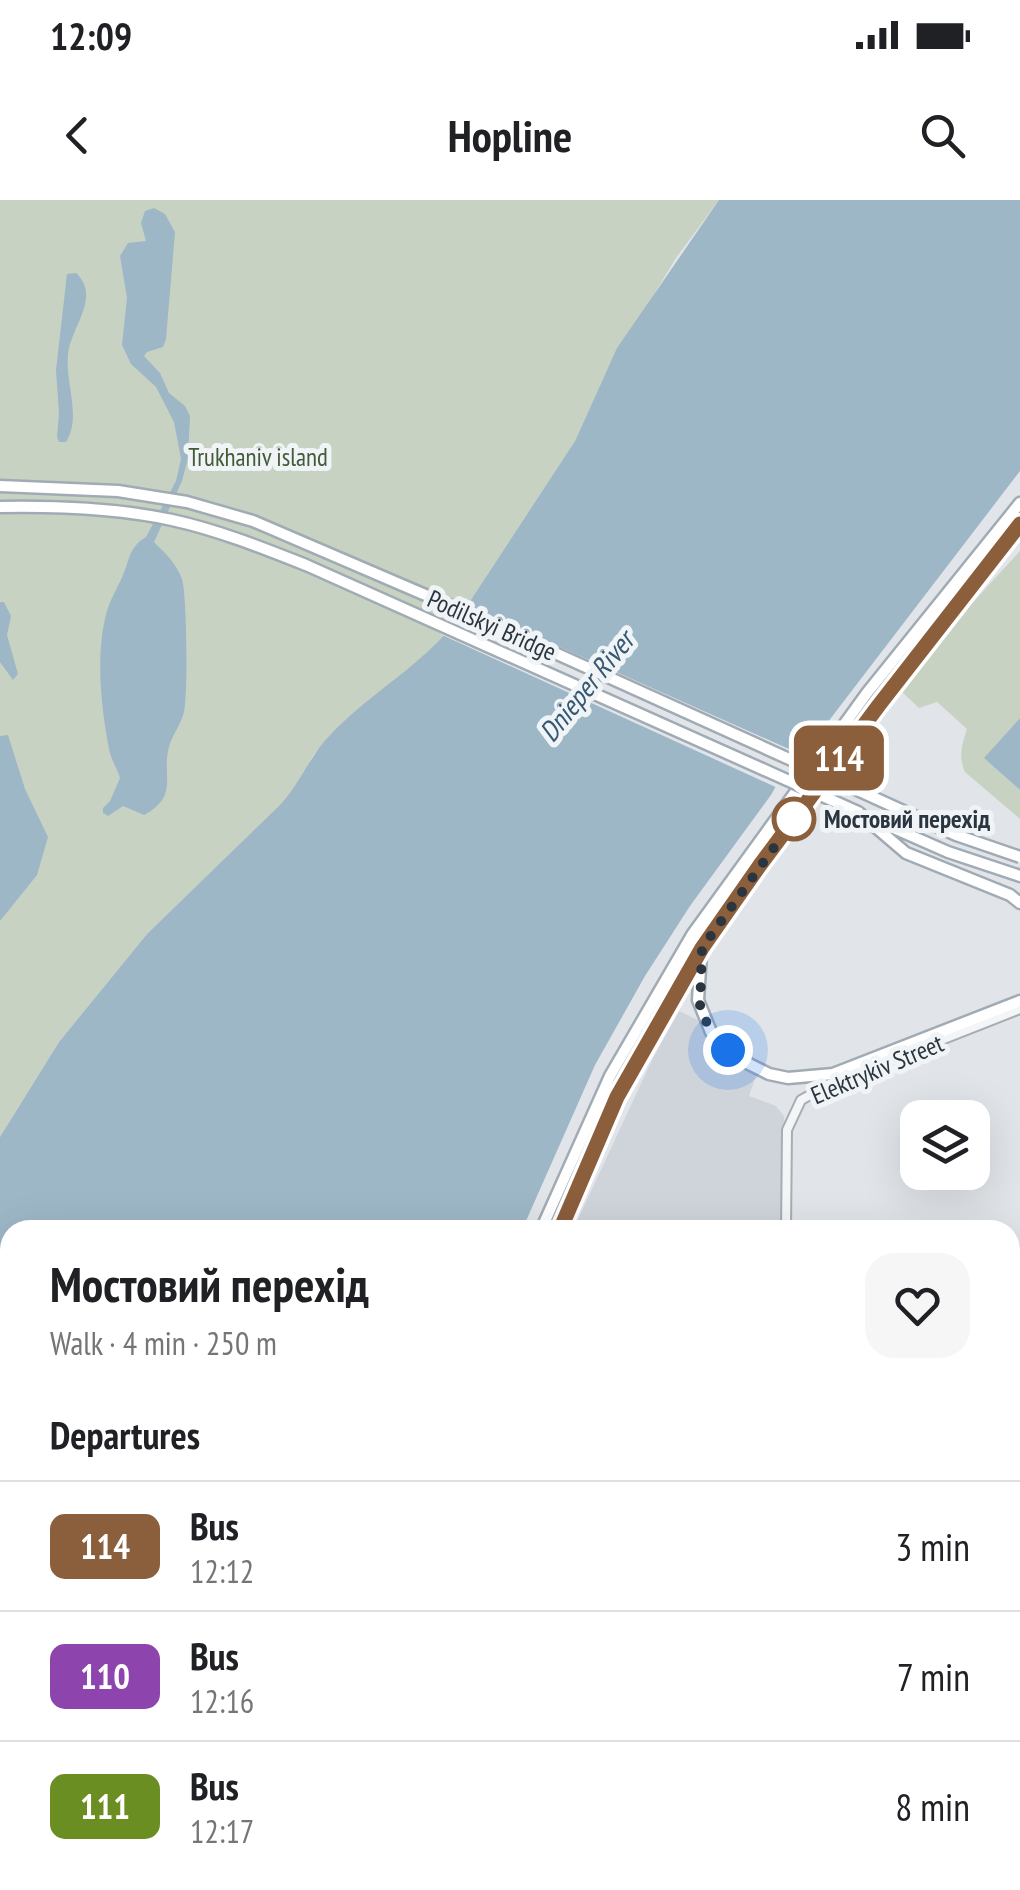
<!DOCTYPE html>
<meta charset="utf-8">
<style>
body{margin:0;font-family:"PT Sans Narrow",sans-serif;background:#f6f6f6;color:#202124;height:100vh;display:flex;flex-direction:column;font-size:38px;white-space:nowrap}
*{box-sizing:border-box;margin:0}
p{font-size:32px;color:#757577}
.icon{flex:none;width:55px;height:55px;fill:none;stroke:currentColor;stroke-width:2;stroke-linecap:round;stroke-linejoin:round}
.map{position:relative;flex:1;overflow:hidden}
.sheet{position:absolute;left:0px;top:1020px;width:1020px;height:670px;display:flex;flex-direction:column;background:#fff;border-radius:30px 30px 0 0;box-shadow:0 10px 40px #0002}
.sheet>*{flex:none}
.badge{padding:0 20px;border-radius:15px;font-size:35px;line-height:65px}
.controls{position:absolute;left:900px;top:900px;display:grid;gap:20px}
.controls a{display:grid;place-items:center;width:90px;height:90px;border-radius:20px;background:#fff;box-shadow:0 10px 40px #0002;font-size:50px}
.you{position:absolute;width:50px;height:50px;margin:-25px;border:8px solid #fff;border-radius:50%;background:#1a73e8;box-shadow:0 0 0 15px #1a73e833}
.map>.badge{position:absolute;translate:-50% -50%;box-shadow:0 0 0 5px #fff}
h2{padding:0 50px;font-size:38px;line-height:90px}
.round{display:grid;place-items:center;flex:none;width:105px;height:105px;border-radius:30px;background:#f6f6f6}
.summary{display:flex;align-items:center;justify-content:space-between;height:170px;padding:0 50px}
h1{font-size:48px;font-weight:800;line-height:75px}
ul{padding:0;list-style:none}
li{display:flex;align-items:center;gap:30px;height:130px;padding:0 50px;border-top:2px solid #e0e0e0}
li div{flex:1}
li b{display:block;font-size:38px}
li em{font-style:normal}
li .badge{min-width:110px;font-weight:700;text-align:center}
.status{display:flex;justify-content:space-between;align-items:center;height:70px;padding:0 50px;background:#fff;direction:ltr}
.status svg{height:28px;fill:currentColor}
header{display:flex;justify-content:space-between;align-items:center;height:130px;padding:0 50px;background:#fff;font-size:45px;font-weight:800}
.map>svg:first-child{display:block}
</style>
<div class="status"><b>12:09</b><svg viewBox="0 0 49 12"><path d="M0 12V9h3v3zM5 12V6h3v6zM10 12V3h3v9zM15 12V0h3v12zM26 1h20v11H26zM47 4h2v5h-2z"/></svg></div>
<header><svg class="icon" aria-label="back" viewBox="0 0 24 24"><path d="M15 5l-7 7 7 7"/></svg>Hopline<svg class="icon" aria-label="search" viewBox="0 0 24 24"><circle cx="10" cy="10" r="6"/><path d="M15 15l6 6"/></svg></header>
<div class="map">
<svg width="1020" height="1690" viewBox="0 0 1020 1690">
<rect width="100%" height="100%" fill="#e1e5e9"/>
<path fill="#cfd4db" d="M 679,811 L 706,824 L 758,870 L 749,896 L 776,906 L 784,916 L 783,1030 L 573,1030 L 652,860 Z
M 509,1680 L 630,1680 L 632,1690 L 489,1690 Z"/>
<path fill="#c8d2c2" d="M 0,0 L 719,0 L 676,58 L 605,175 L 575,241 L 459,418 L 438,444 L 331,534 L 312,557 L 297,588 L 282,604 L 147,734 L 59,842 L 0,937 Z
M 1020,351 L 1020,518 L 985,558 L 1020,590 L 1020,619 L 965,572 C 958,557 962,544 967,529 L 937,502 L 919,508 L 902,492 L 964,412 Z
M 1020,1044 L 1020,1690 L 891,1690 L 881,1680 L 1010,1680 L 1010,1045 Z
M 402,1680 L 464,1680 L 458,1690 L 396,1690 Z"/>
<path fill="#9db7c7" d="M 719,0 L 1020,0 L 1020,271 L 821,531 L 797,548 L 771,595 L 690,706 L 645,776 L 595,865 L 522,1030 L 10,1030 L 10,1680 L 350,1680 L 350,1690 L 0,1690 L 0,937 L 59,842 L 147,734 L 281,604 C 301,582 310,555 331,534 C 371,492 423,465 459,418 L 575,241 L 617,148 Z
M 154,8 L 165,14 L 175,32 L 166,139 L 163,147 L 147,152 L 144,156 L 160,173 L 169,193 L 185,206 L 190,216 L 188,258 L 182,281 L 154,342 C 166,354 176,363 182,379 C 187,395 188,495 184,512 C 181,525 172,535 169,547 C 161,577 180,595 144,615 L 123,606 L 108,616 L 103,613 L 103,608 L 110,601 L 120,578 C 117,568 111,560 109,549 C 101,507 95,453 107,411 C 111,398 118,387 123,375 C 130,359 129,347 146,337 L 176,281 L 181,259 L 174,222 L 156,187 L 131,164 L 122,145 L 127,98 L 120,56 L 128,43 L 146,41 L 141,23 L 145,11 Z
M 76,73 C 102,97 70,128 68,155 C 65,183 82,217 66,242 L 59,242 L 57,237 L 59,213 L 56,170 L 67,74 Z
M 0,402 L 4,402 L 11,416 L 7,435 L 18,474 L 13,480 L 0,462 Z
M 1020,518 L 1020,590 L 984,558 Z
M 8,535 L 25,589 L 48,637 L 37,675 L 0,721 L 0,536 Z"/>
<path fill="#e1e5e9" d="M 464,404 L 800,554 L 780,589 L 440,434 Z"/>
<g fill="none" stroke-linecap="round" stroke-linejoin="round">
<g stroke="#a6adb3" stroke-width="12">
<path id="minor" d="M 786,1030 L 787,930 L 801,900 L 832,883 L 1020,809
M 877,1680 L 885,1690
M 479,1690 L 496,1680"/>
</g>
<g stroke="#a1abb4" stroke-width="15">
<path id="major" d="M 0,286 L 118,291 L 187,302 L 253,321 L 458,409 L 798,563
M 0,307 C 58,306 116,308 172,320 C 218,330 263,348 306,365 L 787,580
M 858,612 L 906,653 L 1010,695 L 1020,703
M 873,619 L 948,652 L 1020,676
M 701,754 L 698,800 L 711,832 L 743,861 L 769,874 L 788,878 L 833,874 L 1020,801
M 541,1030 L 610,876 L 692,735 L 867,493 L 1020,303
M 560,1030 L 617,897 L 702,748 L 879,505 L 1020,323
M 366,1680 L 366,1690
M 385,1680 L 385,1690"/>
</g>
<use href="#minor" stroke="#f3f5f7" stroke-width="8"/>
<use href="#major" stroke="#fff" stroke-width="10"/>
<g stroke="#7b8692" stroke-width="6">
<path id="rail" d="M 942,1680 L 950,1690"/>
</g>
<use href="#rail" stroke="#f0f4f6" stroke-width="2.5" stroke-dasharray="8" stroke-linecap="butt"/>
<g stroke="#a1abb4" stroke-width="15" stroke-linecap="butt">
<path id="major-bridge" d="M 798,563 L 956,635 L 1020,657
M 787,580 L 858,612"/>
</g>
<use href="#major-bridge" stroke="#fff" stroke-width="10"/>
</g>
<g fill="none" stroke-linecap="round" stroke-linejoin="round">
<g stroke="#fff" stroke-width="22">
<path id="line" d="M 560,1030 L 617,897 L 702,748 L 760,665 L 879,505 L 1020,324"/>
</g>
<use href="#line" stroke="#8b5e3c" stroke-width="15"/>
<path stroke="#2a3540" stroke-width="10" stroke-dasharray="0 18" d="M 728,850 L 711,832 L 700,808 L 702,748 L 798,614 L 794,619"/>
</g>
<circle fill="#fff" stroke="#8b5e3c" stroke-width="5" cx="794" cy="619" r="20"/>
<g text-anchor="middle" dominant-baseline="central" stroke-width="10" stroke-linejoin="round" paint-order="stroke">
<g font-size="25" fill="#435b38" stroke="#f0f4f6">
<text x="258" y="257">Trukhaniv island</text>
</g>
<g font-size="25" fill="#2a3540" stroke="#f0f4f6">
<text transform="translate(492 425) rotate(24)">Podilskyi Bridge</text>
<text transform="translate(877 869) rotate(-23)">Elektrykiv Street</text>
</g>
<g font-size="25" font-weight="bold" fill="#2a3540" stroke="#f0f4f6" text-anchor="start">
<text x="824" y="619">Мостовий перехід</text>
</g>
<g font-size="28" font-style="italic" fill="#365872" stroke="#f0f4f6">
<text transform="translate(586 486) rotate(-51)">Dnieper River</text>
</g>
</g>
</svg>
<div class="controls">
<a><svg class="icon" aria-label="layers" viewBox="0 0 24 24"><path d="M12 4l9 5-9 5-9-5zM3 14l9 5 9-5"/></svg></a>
</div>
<div class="you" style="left:728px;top:850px"></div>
<b class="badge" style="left:839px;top:558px;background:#8b5e3c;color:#fff">114</b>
<section class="sheet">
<div class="summary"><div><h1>Мостовий перехід</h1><p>Walk · 4 min · 250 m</p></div><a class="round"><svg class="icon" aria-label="heart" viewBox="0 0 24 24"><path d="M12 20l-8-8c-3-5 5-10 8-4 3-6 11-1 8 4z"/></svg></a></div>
<h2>Departures</h2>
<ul>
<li><span class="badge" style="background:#8b5e3c;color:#fff">114</span><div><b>Bus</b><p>12:12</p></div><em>3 min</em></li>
<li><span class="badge" style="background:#8e44ad;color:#fff">110</span><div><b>Bus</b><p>12:16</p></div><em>7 min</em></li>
<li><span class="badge" style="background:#6b8e23;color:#fff">111</span><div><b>Bus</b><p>12:17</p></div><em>8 min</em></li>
</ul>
</section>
</div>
